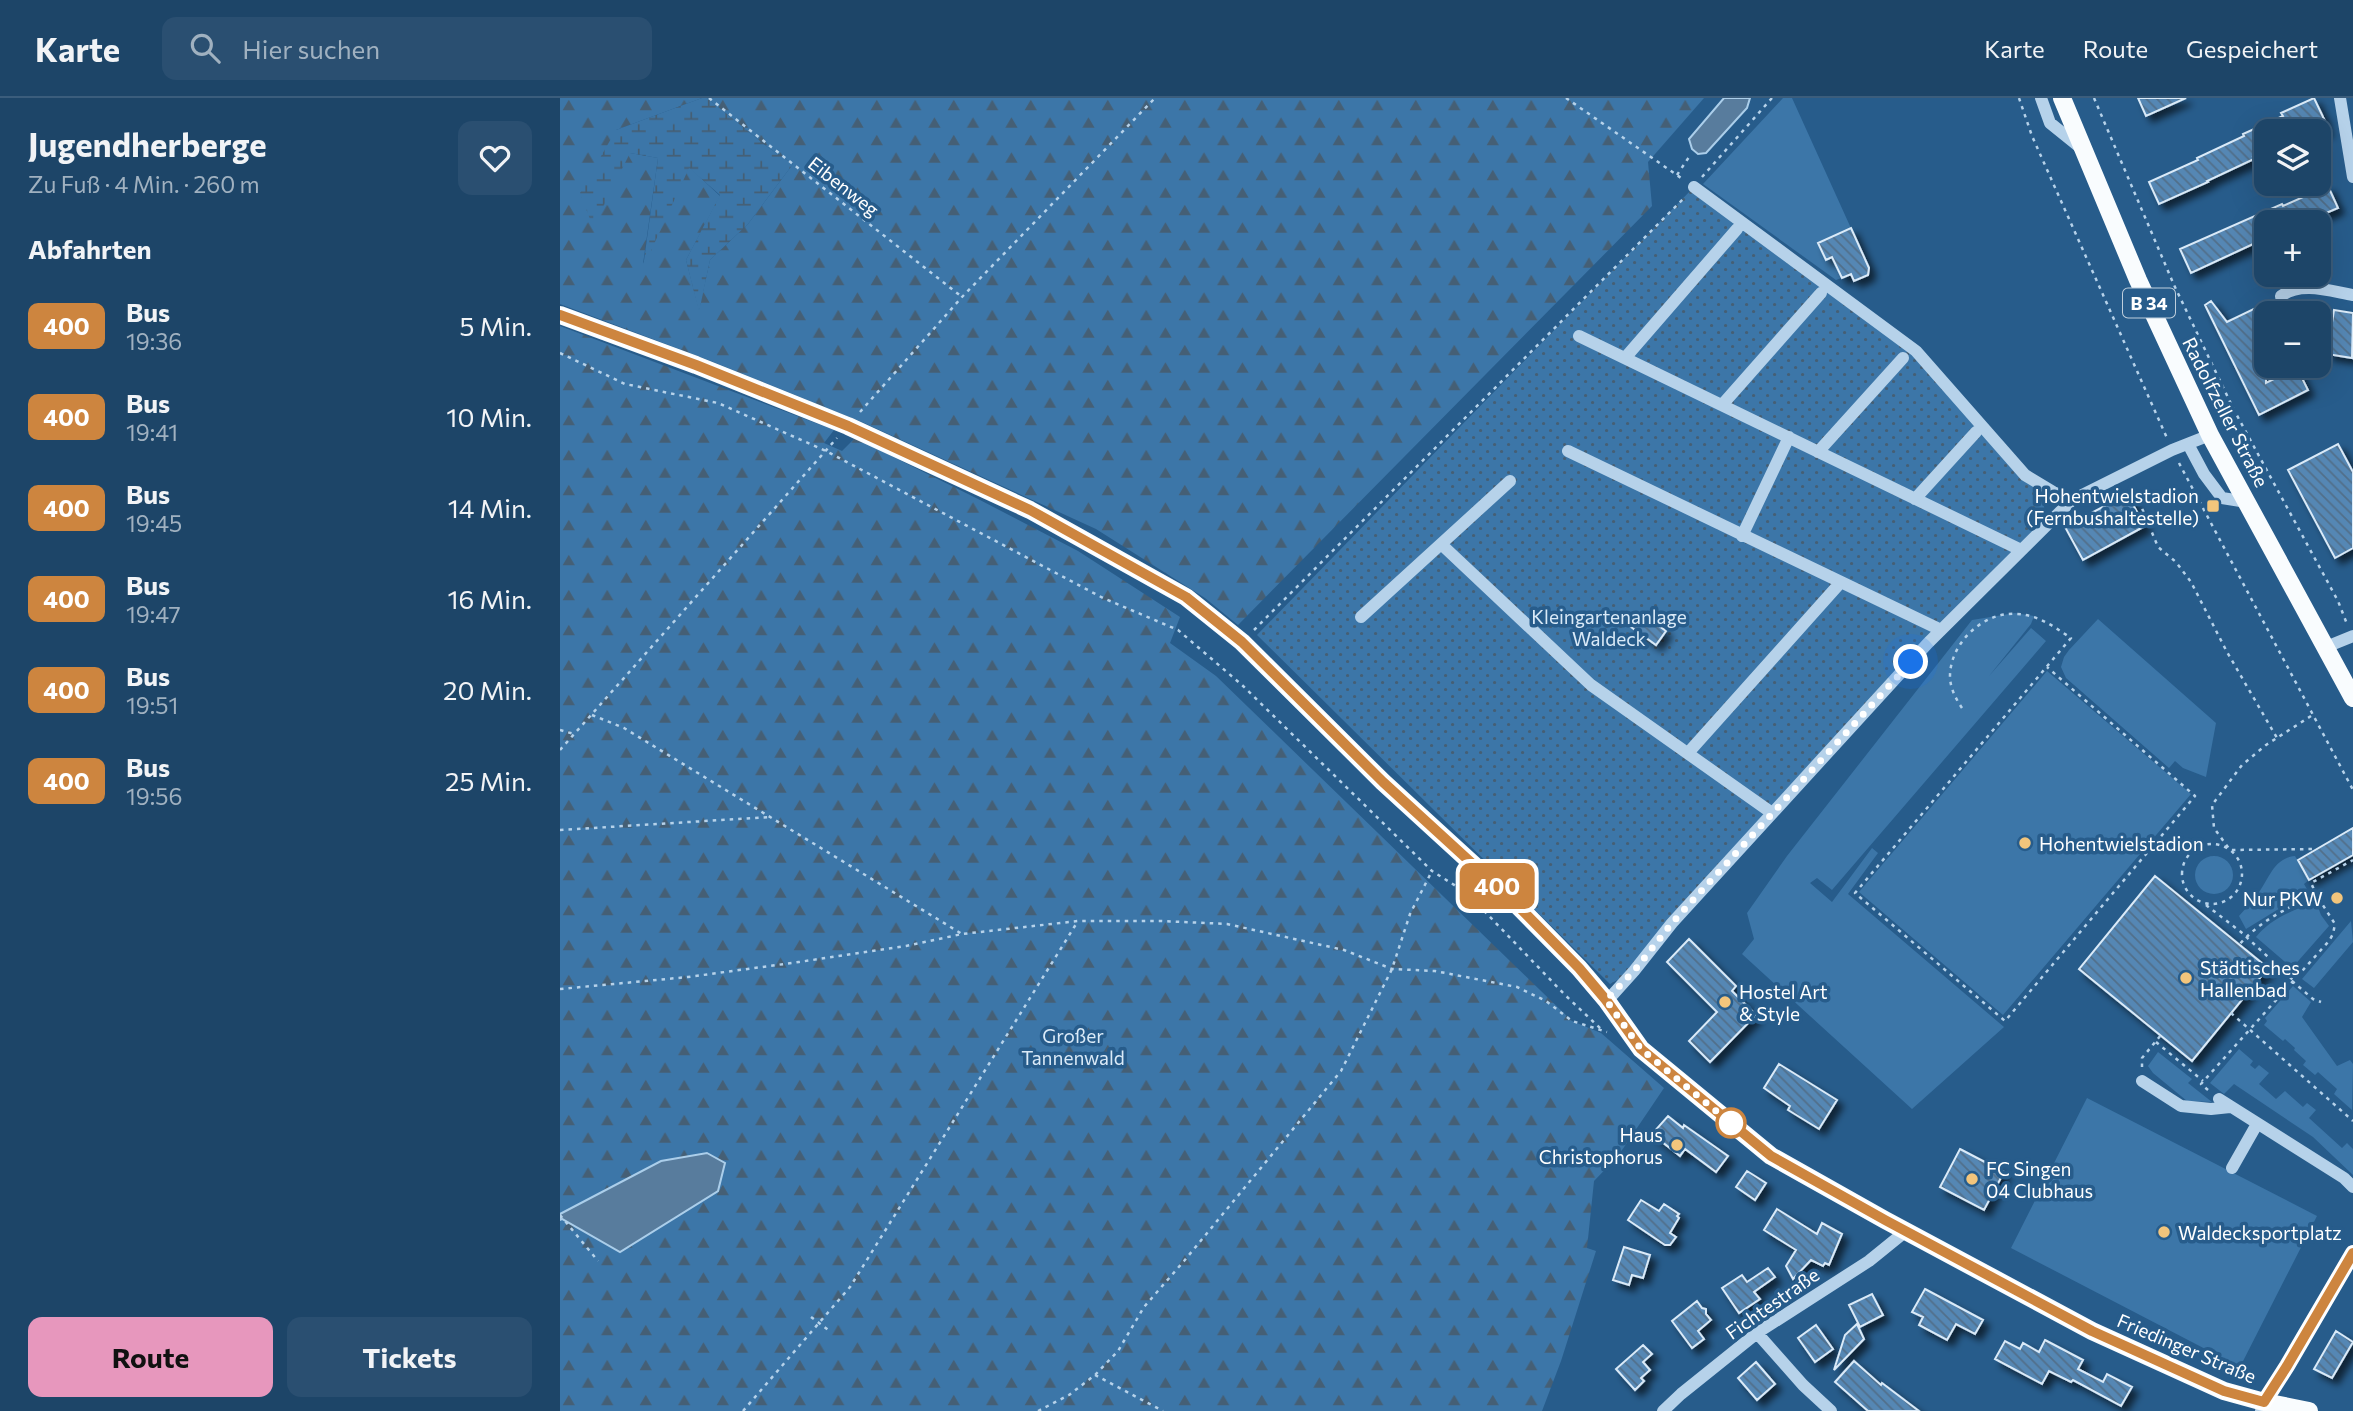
<!DOCTYPE html>
<html lang="de">
<meta charset="utf-8">
<style>
body{margin:0;font-family:Commissioner,sans-serif;background:#2a4f71;color:#f1f3f6;height:100vh;display:flex;flex-direction:column;font-size:26px;white-space:nowrap}
*{box-sizing:border-box;margin:0}
p{font-size:23px;color:#a0b1c0}
.icon{flex:none;width:38px;height:38px;fill:none;stroke:currentColor;stroke-width:2;stroke-linecap:round;stroke-linejoin:round}
.map{position:relative;flex:1;overflow:hidden}
.details{display:flex;flex-direction:column;background:#1d4568;width:560px}
.details>*{flex:none}
.badge{padding:0 14px;border-radius:10px;font-size:24px;line-height:46px}
.tools{position:absolute;left:1694px;top:21px;display:grid;gap:14px}
.tools a{display:grid;place-items:center;width:77px;height:77px;border-radius:14px;background:#1d4568;box-shadow:0 7px 28px #0002,0 0 0 2px #3b5d7c;font-size:35px}
.you{position:absolute;width:35px;height:35px;margin:-18px;border:5px solid #fff;border-radius:50%;background:#1a73e8;box-shadow:0 0 0 10px #1a73e833}
.map>.badge{position:absolute;translate:-50% -50%;box-shadow:0 0 0 4px #fff}
h2{padding:0 28px;font-size:26px;line-height:63px}
.round{display:grid;place-items:center;flex:none;width:74px;height:74px;border-radius:14px;background:#2a4f71}
.overview{display:flex;align-items:center;justify-content:space-between;height:119px;padding:0 28px}
h1{font-size:33px;font-weight:700;line-height:52px}
.action{display:flex;gap:14px;margin-top:auto;padding:14px 28px}
.action a{flex:1;height:80px;border-radius:14px;background:#e797bd;color:#111;font-size:28px;font-weight:700;line-height:80px;text-align:center}
.action a+a{background:#2a4f71;color:#f1f3f6}
ul{padding:0;list-style:none}
li{display:flex;align-items:center;gap:21px;height:91px;padding:0 28px}
li div{flex:1}
li b{display:block;font-size:26px}
li em{font-style:normal}
li .badge{min-width:77px;font-weight:700;text-align:center}
header{display:flex;align-items:center;gap:42px;box-sizing:border-box;height:98px;padding:0 35px;background:#1d4568;border-bottom:2px solid #3b5d7c}
header strong{font-size:33px}
nav{display:flex;gap:38px;margin-inline-start:auto;font-size:24px}
.search{width:490px;height:63px;background:#2a4f71;display:flex;align-items:center;gap:18px;box-sizing:border-box;padding:0 24px;border-radius:14px;color:#a0b1c0;font-size:26px}
main{display:flex;flex:1;min-height:0}
.map>svg:first-child{display:block}
</style>
<header>
<strong>Karte</strong>
<div class="search"><svg class="icon" aria-label="search" viewBox="0 0 24 24"><circle cx="10" cy="10" r="6"/><path d="M15 15l6 6"/></svg>Hier suchen</div>
<nav><a>Karte</a><a>Route</a><a>Gespeichert</a></nav>
</header>
<main>
<section class="details">
<div class="overview"><div><h1>Jugendherberge</h1><p>Zu Fuß · 4 Min. · 260 m</p></div><a class="round"><svg class="icon" aria-label="heart" viewBox="0 0 24 24"><path d="M12 20l-8-8c-3-5 5-10 8-4 3-6 11-1 8 4z"/></svg></a></div>
<h2>Abfahrten</h2>
<ul>
<li><span class="badge" style="background:#cd853f;color:#fff">400</span><div><b>Bus</b><p>19:36</p></div><em>5 Min.</em></li>
<li><span class="badge" style="background:#cd853f;color:#fff">400</span><div><b>Bus</b><p>19:41</p></div><em>10 Min.</em></li>
<li><span class="badge" style="background:#cd853f;color:#fff">400</span><div><b>Bus</b><p>19:45</p></div><em>14 Min.</em></li>
<li><span class="badge" style="background:#cd853f;color:#fff">400</span><div><b>Bus</b><p>19:47</p></div><em>16 Min.</em></li>
<li><span class="badge" style="background:#cd853f;color:#fff">400</span><div><b>Bus</b><p>19:51</p></div><em>20 Min.</em></li>
<li><span class="badge" style="background:#cd853f;color:#fff">400</span><div><b>Bus</b><p>19:56</p></div><em>25 Min.</em></li>
</ul>
<div class="action"><a>Route</a><a>Tickets</a></div>
</section>
<div class="map">
<svg width="1793" height="1313" viewBox="0 0 1793 1313">
<defs>
<pattern id="forest-firs" width="22" height="20" patternUnits="userSpaceOnUse" patternTransform="scale(1.75)"><rect width="22" height="20" fill="#3c76a8"/><path d="M5 1l3.5 6h-7zM16 11l3.5 6h-7z" fill="#455f75"/></pattern>
<pattern id="wetland-marsh" width="20" height="14" patternUnits="userSpaceOnUse" patternTransform="scale(1.75)"><rect width="20" height="14" fill="#3c76a8"/><path d="M1 5h8M5 5V1M11 12h8M15 12V8" fill="none" stroke="#455f75"/></pattern>
<pattern id="garden-dots" width="8" height="8" patternUnits="userSpaceOnUse" patternTransform="scale(1.75)"><rect width="8" height="8" fill="#3c76a8"/><path d="M2 2h.1M6 6h.1" fill="none" stroke="#455f75" stroke-width="1.8" stroke-linecap="round"/></pattern>
<pattern id="building-back-hatch" width="6" height="6" patternUnits="userSpaceOnUse" patternTransform="scale(1.75)"><rect width="6" height="6" fill="#5487b4"/><path d="M-1 5l2 2M0 0l6 6M5-1l2 2" fill="none" stroke="#516f8a"/></pattern>
<filter id="shadow"><feDropShadow dx="6" dy="6" stdDeviation="3.5" flood-color="#0009"/></filter>
</defs>
<rect width="100%" height="100%" fill="#275c8b"/>
<path fill="#3c76a8" d="M 1223,0 L 1232,0 L 1309,170 L 1276,182 L 1143,86 Z
M 1455,515 L 1474,518 L 1471,526 L 1429,578 L 1471,530 L 1486,543 L 1272,792 L 1257,780 L 1250,785 L 1272,804 L 1312,750 L 1318,755 L 1288,796 L 1444,929 L 1352,1011 L 1182,856 L 1194,841 L 1187,815 L 1227,758 L 1412,522 Z
M 1538,521 L 1656,625 L 1646,679 L 1623,670 L 1615,663 L 1609,670 L 1506,580 L 1501,569 L 1504,559 L 1509,552 Z
M 1487,573 L 1631,696 L 1443,917 L 1299,794 Z
M1635 777a19 19 0 1 1 38 0a19 19 0 1 1-38 0Z
M 1735,758 L 1749,782 L 1744,786 L 1748,793 L 1686,831 L 1679,818 C 1685,811 1692,804 1697,797 C 1709,782 1713,760 1735,758 Z
M 1756,804 L 1761,817 L 1769,828 L 1732,870 L 1696,839 C 1710,821 1735,811 1756,804 Z
M 1791,823 L 1793,844 L 1754,890 L 1742,881 Z
M 1733,888 L 1751,904 L 1742,919 L 1777,968 L 1790,962 L 1793,966 L 1792,1012 L 1774,996 L 1777,991 L 1758,974 L 1755,977 L 1743,967 L 1746,963 L 1734,952 L 1735,950 L 1725,941 L 1723,943 L 1704,927 L 1707,923 L 1705,920 Z
M 1679,951 L 1693,963 L 1690,967 L 1695,971 L 1699,967 L 1709,975 L 1699,986 L 1716,1001 L 1725,993 L 1743,1009 L 1747,1005 L 1756,1012 L 1749,1020 L 1782,1050 L 1787,1045 L 1793,1051 L 1793,1077 L 1753,1039 L 1674,986 L 1664,996 L 1650,985 Z
M 1598,954 L 1632,981 L 1628,985 L 1652,1004 L 1627,1003 L 1593,975 L 1588,968 Z
M 1527,1000 L 1757,1118 L 1680,1269 L 1451,1150 Z"/>
<path fill="url(#forest-firs)" d="M 0,0 L 142,0 L 56,32 L 70,55 L 98,60 L 83,166 L 129,69 L 160,98 L 126,162 L 139,212 L 150,162 L 188,126 L 233,66 L 206,48 L 147,0 L 1144,0 L 1088,64 L 1092,108 L 678,527 L 645,500 L 536,431 L 302,324 L 151,263 L 0,206 Z
M 0,228 L 274,332 L 264,345 L 282,353 L 295,340 L 418,401 L 518,453 L 620,519 L 610,545 L 656,578 L 1012,923 L 1041,935 L 1104,990 L 1058,1058 L 1034,1083 L 1027,1150 L 1036,1153 L 1001,1263 L 982,1313 L 0,1313 L 0,1122 L 101,1063 L 0,1116 Z"/>
<path fill="url(#wetland-marsh)" d="M 142,0 L 147,0 L 206,48 L 233,66 L 188,126 L 150,162 L 139,214 L 126,162 L 160,97 L 129,70 L 83,170 L 98,60 L 70,55 L 33,129 L 20,95 L 56,32 Z"/>
<path fill="url(#garden-dots)" d="M 1134,89 L 1356,253 L 1466,381 L 1482,396 L 1487,427 L 1461,452 L 1074,873 L 1050,886 L 697,537 Z"/>
<path fill="#587c9d" stroke="#abceea" stroke-width="2" d="M 1164,0 L 1190,0 L 1187,10 L 1146,55 L 1138,56 L 1132,51 L 1129,41 Z
M 147,1055 L 165,1065 L 158,1093 L 60,1154 L 2,1121 L 0,1122 L 0,1116 L 101,1063 Z"/>
<path fill="url(#building-back-hatch)" stroke="#daeaf8" stroke-width="2" filter="url(#shadow)" d="M 1578,0 L 1626,0 L 1586,18 Z
M 1754,0 L 1765,23 L 1763,24 L 1767,33 L 1706,33 L 1706,54 L 1693,59 L 1694,61 L 1647,83 L 1648,84 L 1599,106 L 1589,84 L 1638,62 L 1637,60 L 1684,38 L 1683,36 L 1723,18 L 1721,15 Z
M 1768,88 L 1778,110 L 1745,124 L 1706,124 L 1706,140 L 1631,175 L 1620,151 L 1722,106 L 1723,108 Z
M 1291,130 L 1309,170 L 1308,177 L 1294,183 L 1291,176 L 1282,180 L 1272,159 L 1266,162 L 1258,145 Z
M 1651,203 L 1667,224 L 1706,205 L 1706,285 L 1737,270 L 1748,292 L 1699,317 L 1645,207 Z
M 1774,212 L 1793,215 L 1792,260 L 1767,256 Z
M 1778,346 L 1793,374 L 1793,450 L 1775,460 L 1728,372 Z
M 1567,396 L 1585,428 L 1523,462 L 1505,429 Z
M 1080,515 L 1106,533 L 1096,547 L 1071,529 Z
M 1793,730 L 1793,757 L 1749,782 L 1738,762 Z
M 1595,778 L 1708,870 L 1632,963 L 1519,871 Z
M 1129,841 L 1176,888 L 1172,893 L 1196,917 L 1150,964 L 1129,943 L 1157,914 L 1107,864 Z
M 1219,966 L 1277,1002 L 1259,1031 L 1228,1012 L 1230,1008 L 1204,990 Z
M 1108,1018 L 1123,1030 L 1124,1027 L 1168,1058 L 1156,1074 L 1125,1051 L 1120,1058 L 1092,1036 Z
M 1400,1051 L 1444,1074 L 1424,1112 L 1380,1089 Z
M 1187,1073 L 1206,1085 L 1195,1102 L 1176,1089 Z
M 1081,1102 L 1099,1113 L 1104,1106 L 1119,1116 L 1117,1118 L 1119,1120 L 1110,1135 L 1116,1139 L 1110,1147 L 1105,1147 L 1068,1122 Z
M 1217,1111 L 1257,1136 L 1262,1125 L 1282,1136 L 1269,1167 L 1265,1165 L 1263,1168 L 1251,1162 L 1233,1181 L 1226,1168 L 1236,1152 L 1204,1132 Z
M 1064,1149 L 1090,1157 L 1083,1180 L 1072,1177 L 1069,1187 L 1053,1182 Z
M 1208,1170 L 1215,1179 L 1194,1194 L 1200,1201 L 1179,1215 L 1162,1190 L 1182,1177 L 1187,1184 Z
M 1365,1191 L 1423,1222 L 1415,1236 L 1396,1226 L 1387,1242 L 1359,1227 L 1363,1219 L 1352,1214 Z
M 1312,1196 L 1323,1217 L 1300,1229 L 1289,1207 Z
M 1137,1203 L 1142,1210 L 1146,1211 L 1146,1216 L 1151,1222 L 1138,1233 L 1144,1241 L 1132,1250 L 1112,1223 Z
M 1297,1226 L 1304,1241 L 1274,1272 L 1285,1237 Z
M 1256,1227 L 1273,1251 L 1255,1264 L 1238,1240 Z
M 1776,1233 L 1793,1244 L 1772,1280 L 1754,1271 Z
M 1485,1242 L 1523,1262 L 1518,1271 L 1543,1284 L 1547,1276 L 1572,1289 L 1561,1308 L 1513,1282 L 1511,1284 L 1489,1273 L 1482,1286 L 1435,1261 L 1445,1243 L 1460,1251 L 1463,1245 L 1479,1254 Z
M 1083,1247 L 1092,1256 L 1083,1264 L 1090,1272 L 1081,1280 L 1084,1283 L 1075,1292 L 1056,1271 Z
M 1294,1263 L 1321,1287 L 1322,1285 L 1359,1313 L 1308,1313 L 1275,1284 Z
M 1196,1264 L 1215,1286 L 1197,1302 L 1178,1280 Z"/>
<g fill="none" stroke-linecap="round" stroke-linejoin="round">
<path stroke="#b6d2ea" stroke-width="2.5" stroke-dasharray="3.5 5" stroke-linecap="butt" d="M 149,0 L 402,199
M 1006,0 L 1124,82
M 1459,0 L 1472,38 L 1607,340
M 1534,0 L 1614,187 L 1674,312 L 1778,503 L 1787,526
M 1117,77 L 1131,56
M 1142,79 L 1212,0
M 0,255 L 65,286 L 158,305 L 266,353 L 543,500 L 618,532 L 682,587 L 872,773 L 907,795 L 1005,897 L 1041,931
M 300,314 L 402,199 L 595,0
M 1619,365 L 1793,692
M 1579,403 L 1598,449 L 1616,464 L 1631,484 L 1667,554 L 1717,640
M 694,532 L 1124,100
M 1402,610 C 1396,601 1391,592 1390,580 C 1389,546 1423,513 1457,516 C 1479,517 1494,529 1511,540 L 1295,795 L 1445,923 L 1635,698 L 1487,569
M 32,617 L 64,630 L 402,836
M 1751,618 L 1706,647 L 1682,667 L 1652,707 L 1654,730 L 1670,752 L 1757,751
M 0,632 L 14,636
M 0,652 L 277,340
M 0,732 L 210,719
M1622 776a30 30 0 1 1 60 0a30 30 0 1 1-60 0Z
M 1757,798 L 1751,785 L 1793,762
M 1646,807 L 1681,834 L 1733,882
M 1732,883 L 1753,901 L 1761,904
M 0,891 L 128,879 L 239,864 L 346,848 L 402,836 L 518,823 L 602,823 L 667,826 L 784,852 L 832,871 L 875,873 L 957,889 L 986,903 L 1012,923 L 1047,934
M 1671,915 L 1793,1023
M 1596,944 L 1643,983
M 1582,969 L 1582,960 L 1601,937
M 1648,992 L 1641,986 L 1769,843 L 1773,836 L 1775,826 L 1757,798 C 1727,809 1700,823 1679,847
M 0,1117 L 38,1163
M 251,1219 L 271,1234
M 535,1277 L 603,1313
M 183,1313 L 290,1189 L 518,823
M 478,1313 L 509,1297 L 535,1277 L 558,1253 L 584,1209 L 624,1163 L 781,973 L 832,871 L 850,816 L 872,773"/>
<path stroke="#b6d2ea" stroke-width="12" d="M 1481,0 L 1490,25 L 1521,50
M 1780,0 L 1793,79
M 1134,89 L 1356,253 L 1465,377 L 1493,394 L 1512,402
M 1724,215 L 1721,198 C 1741,183 1770,193 1793,197
M 1019,238 L 1461,452
M 1065,260 L 1177,131
M 1162,307 L 1261,195
M 1628,346 L 1644,376 L 1662,400 L 1687,404
M 1008,353 L 1381,532
M 1258,354 L 1343,260
M 1355,401 L 1416,334
M 1182,438 L 1229,339
M 881,446 L 1031,587 L 1212,715
M 801,519 L 950,383
M 1766,549 L 1793,538
M 1128,655 L 1281,484
M 1047,903 L 1074,873 L 1112,825 L 1368,545 L 1512,402 L 1612,352 L 1650,337
M 1582,983 L 1621,1008 L 1651,1011 L 1670,1009
M 1659,1001 L 1784,1080 L 1793,1089
M 1672,1070 L 1697,1026
M 1197,1235 L 1243,1287 L 1271,1313
M 1103,1313 L 1121,1296 L 1197,1235 L 1309,1163 L 1346,1133
M 1701,1313 L 1793,1155"/>
<path stroke="#f9fcfe" stroke-width="18" d="M 1502,0 L 1578,182 L 1650,337 L 1793,600
M 0,217 L 136,267 L 288,328 L 470,412 L 626,499 L 682,544 L 823,684 L 952,802 L 1019,870 L 1047,903 L 1081,951 L 1211,1058 L 1325,1122 L 1532,1233 L 1664,1293 L 1704,1304 L 1749,1313"/>
</g>
<g fill="none" stroke-linecap="round" stroke-linejoin="round">
<g stroke="#fff" stroke-width="16">
<path id="line" d="M 0,217 L 136,267 L 288,328 L 470,412 L 626,499 L 682,544 L 823,684 L 952,802 L 1019,870 L 1046,902 L 1081,951 L 1211,1058 L 1325,1122 L 1532,1233 L 1664,1293 L 1704,1304 L 1727,1268 L 1793,1155"/>
</g>
<use href="#line" stroke="#cd853f" stroke-width="10"/>
<path stroke="#fff" stroke-width="7" stroke-dasharray="0 12.6" d="M 1171,1025 L 1173,1027 L 1081,951 L 1046,902 L 1074,873 L 1112,825 L 1351,564"/>
</g>
<g fill="#f2c57c" stroke="#275c8b" stroke-width="2.5">
<rect x="1646" y="401" width="14" height="14" rx="3.5"/>
<circle cx="1465" cy="745" r="7"/>
<circle cx="1777" cy="800" r="7"/>
<circle cx="1626" cy="880" r="7"/>
<circle cx="1165" cy="904" r="7"/>
<circle cx="1117" cy="1047" r="7"/>
<circle cx="1412" cy="1081" r="7"/>
<circle cx="1604" cy="1134" r="7"/>
</g>
<circle fill="#fff" stroke="#cd853f" stroke-width="3.5" cx="1171" cy="1025" r="14"/>
<g text-anchor="middle" dominant-baseline="central" stroke-width="7" stroke-linejoin="round" paint-order="stroke">
<rect fill="#275c8b" stroke="#becedc" stroke-width="2" x="1563" y="190.5" width="52" height="29" rx="5"/>
<g font-size="18" font-weight="bold" fill="#fff">
<text x="1589" y="205">B 34</text>
</g>
<g font-size="19" fill="#fff" stroke="#275c8b">
<text transform="translate(284 88) rotate(38)">Eibenweg</text>
<text transform="translate(1666 314) rotate(63)">Radolfzeller Straße</text>
<text transform="translate(1212 1205) rotate(-35)">Fichtestraße</text>
<text transform="translate(1627 1250) rotate(23)">Friedinger Straße</text>
</g>
<g font-size="19" fill="#fff" stroke="#275c8b" text-anchor="start">
<text x="1639" y="397" text-anchor="end">Hohentwielstadion<tspan x="1639" dy="22">(Fernbushaltestelle)</tspan></text>
<text x="1479" y="745">Hohentwielstadion</text>
<text x="1763" y="800" text-anchor="end">Nur PKW</text>
<text x="1640" y="869">Städtisches<tspan x="1640" dy="22">Hallenbad</tspan></text>
<text x="1179" y="893">Hostel Art<tspan x="1179" dy="22">&amp; Style</tspan></text>
<text x="1103" y="1036" text-anchor="end">Haus<tspan x="1103" dy="22">Christophorus</tspan></text>
<text x="1426" y="1070">FC Singen<tspan x="1426" dy="22">04 Clubhaus</tspan></text>
<text x="1618" y="1134">Waldecksportplatz</text>
</g>
<g font-size="19" fill="#daeaf8" stroke="#275c8b">
<text x="1049" y="518">Kleingartenanlage<tspan x="1049" dy="22">Waldeck</tspan></text>
<text x="513" y="937">Großer<tspan x="513" dy="22">Tannenwald</tspan></text>
</g>
</g>
</svg>
<div class="tools">
<a><svg class="icon" aria-label="layers" viewBox="0 0 24 24"><path d="M12 4l9 5-9 5-9-5zM3 14l9 5 9-5"/></svg></a>
<a>+</a>
<a>−</a>
</div>
<div class="you" style="left:1351px;top:564px"></div>
<b class="badge" style="left:937px;top:788px;background:#cd853f;color:#fff">400</b>
</div>
</main>
